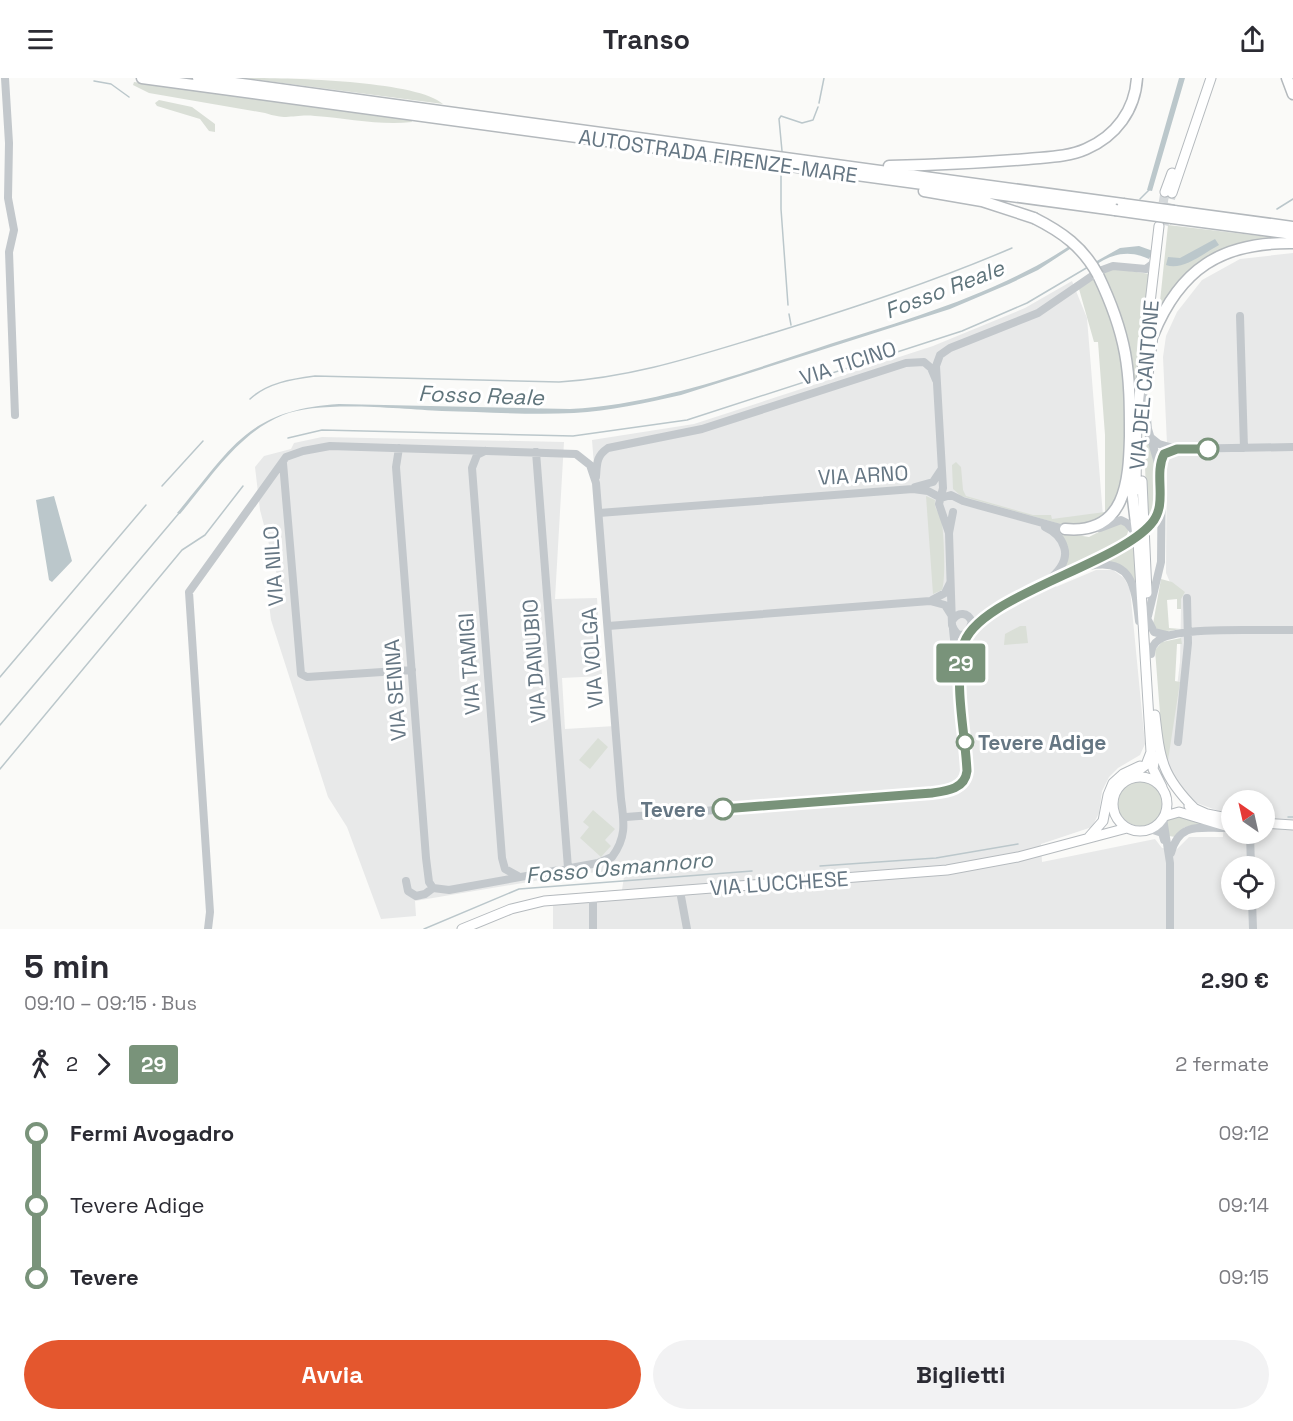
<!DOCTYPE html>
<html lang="it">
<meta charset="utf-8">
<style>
body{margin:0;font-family:"Space Grotesk",sans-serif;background:#f2f2f3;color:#2b2b33;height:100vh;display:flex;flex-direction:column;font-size:22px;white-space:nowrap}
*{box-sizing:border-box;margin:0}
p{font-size:20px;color:#7c7c81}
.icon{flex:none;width:33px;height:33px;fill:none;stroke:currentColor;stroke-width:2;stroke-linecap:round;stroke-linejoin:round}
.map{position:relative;height:851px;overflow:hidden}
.drawer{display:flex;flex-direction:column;background:#fff;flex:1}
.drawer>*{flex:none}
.badge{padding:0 12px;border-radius:4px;font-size:21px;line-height:39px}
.needle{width:39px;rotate:326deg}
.controls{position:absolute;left:1221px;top:712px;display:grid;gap:12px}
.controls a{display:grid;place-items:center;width:54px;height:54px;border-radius:50%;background:#fff;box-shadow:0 3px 9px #0003;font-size:30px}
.map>.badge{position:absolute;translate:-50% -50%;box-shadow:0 0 0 3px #fff}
.legs{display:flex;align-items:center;gap:9px;height:66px;padding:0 24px;font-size:20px}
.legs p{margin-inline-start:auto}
.summary{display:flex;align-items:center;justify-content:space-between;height:102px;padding:0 24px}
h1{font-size:33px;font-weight:600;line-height:45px}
.action{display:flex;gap:12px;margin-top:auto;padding:12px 24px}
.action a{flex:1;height:69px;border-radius:36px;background:#e4572e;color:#fff;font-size:24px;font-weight:600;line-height:69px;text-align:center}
.action a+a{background:#f2f2f3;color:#2b2b33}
ul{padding:0 24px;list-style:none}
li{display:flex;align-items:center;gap:21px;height:72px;font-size:22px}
li i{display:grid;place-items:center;width:9px;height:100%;margin:0 8px;background:currentColor}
li i::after{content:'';width:15px;height:15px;margin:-8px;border:4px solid;border-radius:50%;background:#fff}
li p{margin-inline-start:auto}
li:first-child i{background:linear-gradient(#0000 50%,currentColor 0)}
li:last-child i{background:linear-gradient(currentColor 50%,#0000 0)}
header{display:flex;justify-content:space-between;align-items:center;height:78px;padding:0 24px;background:#fff;font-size:27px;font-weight:600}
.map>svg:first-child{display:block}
</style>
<header><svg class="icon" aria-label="menu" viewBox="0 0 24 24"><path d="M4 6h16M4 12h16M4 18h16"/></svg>Transo<svg class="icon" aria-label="share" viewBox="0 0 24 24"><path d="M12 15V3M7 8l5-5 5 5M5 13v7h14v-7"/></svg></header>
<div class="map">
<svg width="1293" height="851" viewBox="0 0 1293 851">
<rect width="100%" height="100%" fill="#fafaf8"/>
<path fill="#e8e9e9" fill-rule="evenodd" d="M 1293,175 L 1293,851 L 553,851 L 553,817 L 622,812 L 625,792 L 576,796 L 415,823 L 416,838 L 381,841 L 347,749 L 328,719 L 271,542 L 269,526 L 277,497 L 260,432 L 255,389 L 264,378 L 291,371 L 294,365 L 322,359 L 564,364 L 555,521 L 597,520 L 602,598 L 562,600 L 565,651 L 615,648 L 592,362 L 694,346 L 933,268 L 1025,230 L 1072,203 L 1087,240 L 1103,438 L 1066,441 L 1070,477 L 1056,509 L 1096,492 L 1113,492 L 1124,500 L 1130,511 L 1145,666 L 1140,677 L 1118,690 L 1109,699 L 1102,713 L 1099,735 L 1092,749 L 1041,766 L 1042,784 L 1155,761 L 1162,770 L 1176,772 L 1189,759 L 1223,759 L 1224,735 L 1194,724 L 1180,711 L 1167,689 L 1180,584 L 1181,530 L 1166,495 L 1167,366 L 1163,279 L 1166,258 L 1177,234 L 1202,202 L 1240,181 ZM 1232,723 L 1264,723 L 1264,756 L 1232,756 ZM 1232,789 L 1264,789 L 1264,822 L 1232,822 Z"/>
<path fill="#dadfd7" d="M 244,0 C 284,0 416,2 443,26 Z
M 134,4 L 411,42 L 412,44 C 381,48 347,40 315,38 C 293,36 289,43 265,35 L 149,15 L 133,7 Z
M 159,22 L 192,29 L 215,46 L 215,54 L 209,53 L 200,41 L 157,28 L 155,25 Z
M 1168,147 L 1269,159 L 1269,160 L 1224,173 L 1159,233 Z
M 1110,190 L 1150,196 L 1136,313 L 1134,312 L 1101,195 Z
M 1095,200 L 1111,235 L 1127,305 L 1125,403 L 1112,431 L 1100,442 L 1071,449 L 961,418 L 953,411 L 952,387 L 956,384 L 961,389 L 963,412 L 966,418 L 1033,437 L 1051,437 L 1052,441 L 1105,434 L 1105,357 L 1098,264 L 1094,264 L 1079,211 Z
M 1147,362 C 1160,385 1162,417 1150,440 L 1147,440 L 1145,388 Z
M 926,418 L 935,422 C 934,431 938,433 941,440 C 944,451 946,502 942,512 L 933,516 Z
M 1116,445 L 1124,445 L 1129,451 L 1125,462 L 1055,500 L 1065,487 L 1058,454 L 1089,459 Z
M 1134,466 L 1137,507 L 1136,507 L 1130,496 L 1102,483 Z
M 1161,501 L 1172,504 L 1185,514 L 1181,521 L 1181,531 L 1177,531 L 1177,521 L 1167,522 L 1169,550 L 1181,551 C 1171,552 1159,557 1153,546 Z
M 1020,548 L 1026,548 L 1028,565 L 1004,567 L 1005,556 Z
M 1181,560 L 1182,566 L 1177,566 L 1175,603 L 1180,604 L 1167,689 L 1163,673 L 1155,572 L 1162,564 Z
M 598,660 L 608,669 L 590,691 L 579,682 Z
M1117 724a24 24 0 1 1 48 0a24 24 0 1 1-48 0Z
M 593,732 L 615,751 L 605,762 L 611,768 L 601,779 L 580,760 L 589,749 L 583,744 Z
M 1174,737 L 1208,746 L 1185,749 L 1175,759 L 1169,758 L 1166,743 Z"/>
<path fill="#bbc7cb" d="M 1179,0 L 1185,0 L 1152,113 L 1147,112 Z
M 1215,161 L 1219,167 C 1204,175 1183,193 1166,187 L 1168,179 L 1180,180 Z
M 1071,167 L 1073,169 L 1038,192 L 1009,206 L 950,231 L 681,317 C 645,325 610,333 574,335 C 530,337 485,334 442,333 C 400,331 320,322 283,337 C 238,355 210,401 180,436 L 177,435 C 232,370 247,332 339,326 L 570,331 C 657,326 736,297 818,270 C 905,242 994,218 1071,167 Z
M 1139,168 L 1153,173 L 1149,181 C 1130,172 1114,175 1097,186 L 1095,184 L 1120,170 Z
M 54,418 L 72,483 L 52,504 L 49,502 L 36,422 Z"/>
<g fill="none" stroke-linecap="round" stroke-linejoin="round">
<path stroke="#bbc7cb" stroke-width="1.5" d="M 94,3 L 111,6 L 129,19
M 819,25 L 824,0
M 782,73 L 779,41 L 781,38 L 802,45 L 813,42 L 818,29
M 781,95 L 781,131 L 788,227
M 1140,121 L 1150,111
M 1277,131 L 1293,121
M 789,236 L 791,247
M 250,321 C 267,305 292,301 315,298 L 559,304 C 637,299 702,276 776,254 C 856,229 935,203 1012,170
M 288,360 L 322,352 L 573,358 L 687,342 L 962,253 L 1027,225 L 1088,189
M 162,408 L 203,363
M 0,599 L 146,427
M 0,647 L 180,434
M 0,691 L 182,472 L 205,457 L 243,408
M 1288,739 L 1293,739
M 820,788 L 936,780 L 1018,766
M 424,851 L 519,811 L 752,793"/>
<path stroke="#d5d9db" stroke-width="9" stroke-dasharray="9 4.5" stroke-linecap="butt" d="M 1161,138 L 1165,114
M 1164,147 L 1172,115"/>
<g stroke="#b5babe" stroke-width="11">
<path id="major" d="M 1165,114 L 1172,95
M 1172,115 L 1211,0
M 1147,305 L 1154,251
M 1142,403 L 1147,515
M 1136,412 L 1137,336 L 1159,148
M 1155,637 C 1160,682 1162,698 1195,731
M 1155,678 L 1153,691 L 1162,709
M1113 726a27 27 0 1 1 54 0a27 27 0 1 1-54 0Z
M 1123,704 L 1146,687 L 1151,674 L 1137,447
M 1189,728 L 1207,736 L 1232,741
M 1165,738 L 1179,734 L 1232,750
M 1264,745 L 1293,747
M 1089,759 L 1103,743 L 1108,717 L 1113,705 L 1123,696 L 1140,688
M 462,851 L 511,831 L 544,823 L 947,792 L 1018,779 L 1127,750"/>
</g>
<g stroke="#b4b9bd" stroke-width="13">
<path id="highway" d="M 142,0 L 1115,132
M 198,0 L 1123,126
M 1287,0 L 1293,16
M 889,88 C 935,87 982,85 1028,81 C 1048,79 1068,79 1086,71 C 1116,58 1135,32 1137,0
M 924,113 L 982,123 L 1034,140
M 1174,133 L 1293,149
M 1172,140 L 1293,156
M 1153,257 C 1180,191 1221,164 1293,165
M 1131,404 L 1137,454
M 1065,451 C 1126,457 1129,402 1130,358 C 1130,330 1130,302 1125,275 C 1120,248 1110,222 1098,197"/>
</g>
<path stroke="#c3c8cc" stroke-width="8" d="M 5,0 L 9,65 L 8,120 L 14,152 L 9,174 L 15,337
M 1102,192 L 1113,188 L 1146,191 L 1155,184
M 1240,238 L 1244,370
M 1145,320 L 1148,351 L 1159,388
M 1149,358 L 1159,366 L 1177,371 L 1293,369
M 399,370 L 396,389 L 426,780 L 429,804 L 433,810
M 485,373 L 477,377 L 472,390 L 502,780 L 505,791 L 518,798
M 536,374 L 568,790
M 283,385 L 301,596 L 307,599 L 412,592
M 596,399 C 597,386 596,378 608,370 L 702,351 L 906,285 L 924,284 L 931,290 L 936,302
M 915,409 L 933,404 L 941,392
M 953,434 L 949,455 L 952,547 C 954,553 958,559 965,556 C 973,553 986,539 995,534 C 1015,522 1074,498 1064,469 C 1061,459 1054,453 1045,449
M 599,435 L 913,411 L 928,413 L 941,420 L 951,417 L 963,423 L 1068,452
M 1100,450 L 1121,442 L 1127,445 L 1137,457
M 949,455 L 939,426 L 943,410 L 936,288 L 940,277 L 950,270 L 1038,235 L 1092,198
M 1089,488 C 1132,479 1135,509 1139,543
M 1050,505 C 1081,490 1153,463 1159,427
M 932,522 L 945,515 L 950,505
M 1148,538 L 1161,484 L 1162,382 L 1165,374 L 1177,371
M 1148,542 L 1154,554 L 1166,557
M 952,543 C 958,533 968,534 972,544 L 963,567 L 961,584
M 608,548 L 930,523 L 945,527 L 952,538
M 1151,576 C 1151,570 1154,565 1160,561 C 1182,548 1263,553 1293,552
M 1178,664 L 1188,565 L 1187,520
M 626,739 L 932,715 C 947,713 965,711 967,693 L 953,551
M 1163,740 L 1170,785 L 1170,851
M 1150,751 L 1162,755 L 1164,762
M 1250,756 L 1251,789
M 1171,775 C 1179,745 1198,750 1223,750
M 406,803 L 408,813 L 416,818 L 425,816 L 433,810
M 680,813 L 687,851
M 593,819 L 593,851
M 1252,822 L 1253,851
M 208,851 L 210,834 L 189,514 L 286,379 L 303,373 L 330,368 L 576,376 L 590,387 L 596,405 L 621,721 C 624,744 627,759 612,779 L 598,785 L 449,812 L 433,810"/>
<use href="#major" stroke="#fff" stroke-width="9"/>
<use href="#highway" stroke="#fff" stroke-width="10"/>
<g stroke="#b4b9bd" stroke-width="13" stroke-linecap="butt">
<path id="highway-bridge" d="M 1123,126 L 1174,133
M 1115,132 L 1172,140
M 1034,140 C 1062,154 1083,169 1098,197"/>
</g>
<use href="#highway-bridge" stroke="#fff" stroke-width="10"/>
</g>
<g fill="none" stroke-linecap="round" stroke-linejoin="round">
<g stroke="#fff" stroke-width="14">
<path id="line-1" d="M 723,731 L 932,715 C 947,713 965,711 967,693 C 965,652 954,610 963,569 C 972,520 1115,488 1151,446 C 1169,426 1153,398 1164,376 L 1177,371 L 1208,371"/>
</g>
<use href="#line-1" stroke="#79937a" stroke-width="9"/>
</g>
<g fill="#fff" stroke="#79937a" stroke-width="3">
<circle cx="1208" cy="371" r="10"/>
<circle cx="965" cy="664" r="8"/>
<circle cx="723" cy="731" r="10"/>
</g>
<g text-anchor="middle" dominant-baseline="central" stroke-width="6" stroke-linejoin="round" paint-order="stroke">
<g font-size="21" fill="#657683" stroke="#fff">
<text transform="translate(718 78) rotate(8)">AUTOSTRADA FIRENZE-MARE</text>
<text transform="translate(848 285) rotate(-18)">VIA TICINO</text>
<text transform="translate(1144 307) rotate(-85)">VIA DEL CANTONE</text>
<text transform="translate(863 397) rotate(-3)">VIA ARNO</text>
<text transform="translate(273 488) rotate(-94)">VIA NILO</text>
<text transform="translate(592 580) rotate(-94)">VIA VOLGA</text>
<text transform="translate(534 583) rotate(-94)">VIA DANUBIO</text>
<text transform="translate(469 586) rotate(-94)">VIA TAMIGI</text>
<text transform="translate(395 612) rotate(-94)">VIA SENNA</text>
<text transform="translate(779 805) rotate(-4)">VIA LUCCHESE</text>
</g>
<g font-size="21" font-weight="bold" fill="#657683" stroke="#fff" text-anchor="start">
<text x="978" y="664">Tevere Adige</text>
<text x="706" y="731" text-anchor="end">Tevere</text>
</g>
<g font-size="22" font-style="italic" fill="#60757c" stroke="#fff">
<text transform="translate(944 211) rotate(-21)">Fosso Reale</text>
<text transform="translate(481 317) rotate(2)">Fosso Reale</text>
<text transform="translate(619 789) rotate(-5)">Fosso Osmannoro</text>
</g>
</g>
</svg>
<div class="controls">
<a><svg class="needle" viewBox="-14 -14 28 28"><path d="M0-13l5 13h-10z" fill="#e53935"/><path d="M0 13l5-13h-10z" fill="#7c7c81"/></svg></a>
<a><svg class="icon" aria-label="locate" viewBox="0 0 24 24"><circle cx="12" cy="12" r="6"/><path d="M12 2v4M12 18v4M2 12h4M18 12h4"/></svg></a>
</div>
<b class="badge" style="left:961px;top:585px;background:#79937a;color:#fff">29</b>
</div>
<section class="drawer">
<div class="summary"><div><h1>5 min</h1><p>09:10 – 09:15 · Bus</p></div><b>2.90 €</b></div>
<div class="legs"><svg class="icon" aria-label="walk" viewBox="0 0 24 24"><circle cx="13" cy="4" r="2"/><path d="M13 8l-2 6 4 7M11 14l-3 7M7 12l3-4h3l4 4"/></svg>2<svg class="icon" aria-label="forward" viewBox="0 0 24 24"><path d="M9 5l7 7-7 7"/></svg><b class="badge" style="background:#79937a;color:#fff">29</b><p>2 fermate</p></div>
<ul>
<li><i style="color:#79937a"></i><b>Fermi Avogadro</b><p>09:12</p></li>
<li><i style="color:#79937a"></i><span>Tevere Adige</span><p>09:14</p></li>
<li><i style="color:#79937a"></i><b>Tevere</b><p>09:15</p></li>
</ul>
<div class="action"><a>Avvia</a><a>Biglietti</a></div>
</section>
